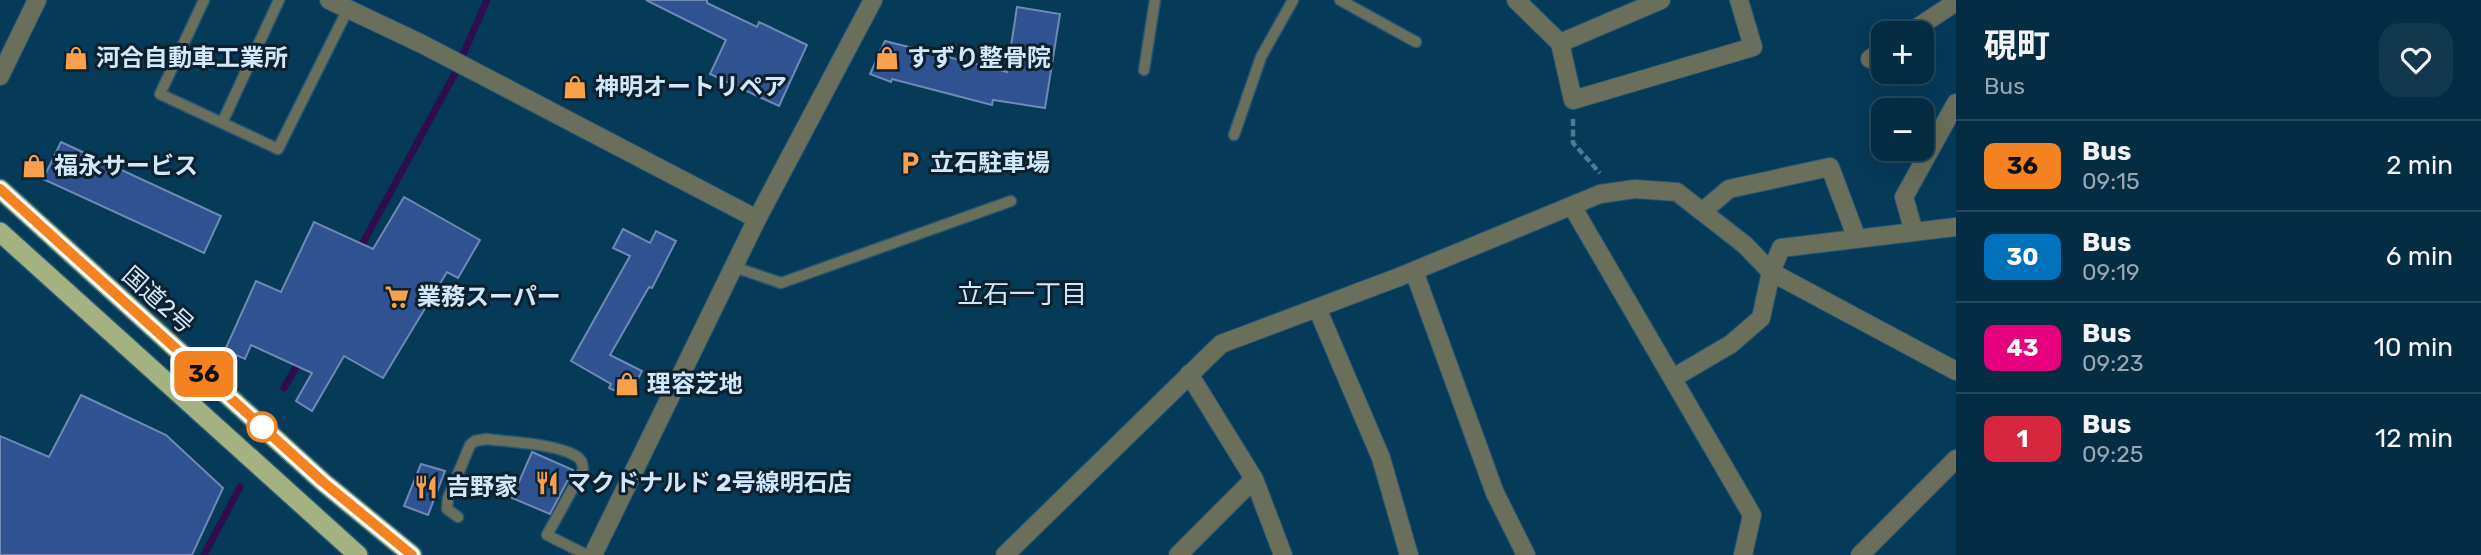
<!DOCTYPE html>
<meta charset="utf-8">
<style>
body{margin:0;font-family:Rubik,"Noto Sans JP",sans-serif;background:#12384e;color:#f1f3f6;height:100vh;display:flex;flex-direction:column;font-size:26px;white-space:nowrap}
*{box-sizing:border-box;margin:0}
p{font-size:23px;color:#97a7b2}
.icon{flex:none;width:38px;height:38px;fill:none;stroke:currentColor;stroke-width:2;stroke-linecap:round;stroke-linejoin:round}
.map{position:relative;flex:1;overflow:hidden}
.details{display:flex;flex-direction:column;background:#042c43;width:525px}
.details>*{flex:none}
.badge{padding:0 14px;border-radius:10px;font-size:24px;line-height:46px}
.controls{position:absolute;left:1871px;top:21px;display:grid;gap:14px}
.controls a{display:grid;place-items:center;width:63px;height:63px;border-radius:14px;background:#042c43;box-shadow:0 7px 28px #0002,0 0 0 2px #25485c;font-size:35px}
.map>.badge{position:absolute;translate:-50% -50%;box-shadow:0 0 0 4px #fff}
.round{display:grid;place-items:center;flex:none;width:74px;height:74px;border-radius:21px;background:#12384e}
.summary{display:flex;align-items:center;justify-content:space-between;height:119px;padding:0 28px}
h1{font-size:33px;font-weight:700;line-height:52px}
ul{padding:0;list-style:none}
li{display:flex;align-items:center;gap:21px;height:91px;padding:0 28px;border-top:2px solid #25485c}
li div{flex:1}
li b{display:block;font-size:26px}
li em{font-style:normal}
li .badge{min-width:77px;font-weight:700;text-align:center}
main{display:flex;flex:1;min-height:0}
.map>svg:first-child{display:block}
</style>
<main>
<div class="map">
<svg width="1956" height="555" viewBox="0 0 1956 555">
<rect width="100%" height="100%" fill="#063a59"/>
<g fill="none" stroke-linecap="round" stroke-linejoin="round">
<path stroke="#2e0d4f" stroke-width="7" d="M 358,252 L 453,77 L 487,0
M 284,388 L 301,358
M 204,555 L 240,487"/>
</g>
<path fill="#2f5291" stroke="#6f89b5" stroke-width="2" d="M 646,0 L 707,0 L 707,3 L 757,27 L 759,22 L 807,45 L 779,106 L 710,74 L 726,40 Z
M 1017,7 L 1060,14 L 1045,108 L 993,100 L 992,105 L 892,79 L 891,82 L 870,74 L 885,41 L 1007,72 Z
M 61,142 L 221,216 L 204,253 L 43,179 Z
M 404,197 L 480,240 L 458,278 L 447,272 L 383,378 L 344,356 L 312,411 L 296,401 L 312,373 L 251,345 L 245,359 L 225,350 L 256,281 L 281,292 L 314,222 L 373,249 Z
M 623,229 L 650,243 L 656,231 L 676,241 L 652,288 L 649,287 L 610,355 L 642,371 L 629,397 L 609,388 L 611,384 L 571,361 L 630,256 L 613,248 Z
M 81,395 L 166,435 L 223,488 L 192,555 L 0,555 L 0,436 L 49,457 Z
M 532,452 L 573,470 L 550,514 L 512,498 Z
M 421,464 L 445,471 L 428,515 L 404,506 Z"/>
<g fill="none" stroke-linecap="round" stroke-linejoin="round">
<g stroke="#265673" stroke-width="13">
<path id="service" d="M 204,0 L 160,94 L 278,149 L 348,9
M 1340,0 L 1416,42
M 1144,70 L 1155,0
M 222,123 L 279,0
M 1234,135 L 1261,57 L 1293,0
M 734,267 L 781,283 L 1011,201
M 458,517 L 447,509 L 448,498 L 470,445 L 475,441 L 486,439 C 509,442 558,444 576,456 C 582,459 583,464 583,470 L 547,535 L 587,555"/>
</g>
<g stroke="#265673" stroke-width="20">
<path id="minor" d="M 329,0 L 422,44 L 757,219
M 1516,0 L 1560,43 L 1661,0
M 1909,33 L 1956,2
M 1560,43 L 1573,100 L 1753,47 L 1739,0
M 1870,59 L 1883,50
M 0,76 L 37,0
M 1572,206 L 1752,515 L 1743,555
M 1703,211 L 1729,189 L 1830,167 L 1857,239
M 1914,232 L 1904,197 L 1956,103
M 1414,271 L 1495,493 L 1526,555
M 1317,308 L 1381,458 L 1409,555
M 1189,374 L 1254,479 L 1283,555
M 1673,378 L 1731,344 L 1761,318 L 1771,272 L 1781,248 L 1956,227
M 1005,555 L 1221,344 L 1399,277 L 1600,194 L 1635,189 L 1677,192 L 1745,245 L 1771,272 L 1956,371
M 1178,555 L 1254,479"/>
</g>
<g stroke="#265673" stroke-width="20">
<path id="tertiary" d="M 593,555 L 757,219 L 873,0
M 1860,555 L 1956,459"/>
</g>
<g stroke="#265673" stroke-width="22">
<path id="trunk" d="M 0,189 L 323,482 L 412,555
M 0,232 L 358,555"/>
</g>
<path stroke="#4f7a94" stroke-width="4.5" stroke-dasharray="7 3.5" stroke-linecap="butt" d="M 1573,119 L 1573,143 L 1600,173"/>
<use href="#service" stroke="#696f5a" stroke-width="10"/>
<use href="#minor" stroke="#696f5a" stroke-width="18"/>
<use href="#tertiary" stroke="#696f5a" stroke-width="18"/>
<use href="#trunk" stroke="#a4b181" stroke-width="19"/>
</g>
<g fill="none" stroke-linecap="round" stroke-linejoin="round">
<g stroke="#fff" stroke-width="16">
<path id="line" d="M 0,189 L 323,482 L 412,555"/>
</g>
<use href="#line" stroke="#f58220" stroke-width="10"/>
</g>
<defs>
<g id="shop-bare" transform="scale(1.89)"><path d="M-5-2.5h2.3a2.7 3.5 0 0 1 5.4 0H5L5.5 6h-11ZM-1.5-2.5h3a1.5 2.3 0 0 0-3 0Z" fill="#f9a04c" stroke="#0c202e" stroke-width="2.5" paint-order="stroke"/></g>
<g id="parking-bare" transform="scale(1.89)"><path d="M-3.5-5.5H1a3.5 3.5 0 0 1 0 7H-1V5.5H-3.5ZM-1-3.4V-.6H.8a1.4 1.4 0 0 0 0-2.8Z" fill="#f9a04c" stroke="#0c202e" stroke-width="2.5" paint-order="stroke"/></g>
<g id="supermarket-bare" transform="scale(1.89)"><path d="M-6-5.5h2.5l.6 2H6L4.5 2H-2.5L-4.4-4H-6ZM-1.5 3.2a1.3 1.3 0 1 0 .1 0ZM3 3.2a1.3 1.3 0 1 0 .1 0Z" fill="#f9a04c" stroke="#0c202e" stroke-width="2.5" paint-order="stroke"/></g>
<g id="restaurant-bare" transform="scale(1.89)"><path d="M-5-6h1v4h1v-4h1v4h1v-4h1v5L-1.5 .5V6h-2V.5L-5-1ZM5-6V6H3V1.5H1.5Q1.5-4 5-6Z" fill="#f9a04c" stroke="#0c202e" stroke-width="2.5" paint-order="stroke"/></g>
</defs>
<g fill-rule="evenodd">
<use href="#shop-bare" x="76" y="58"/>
<use href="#shop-bare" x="887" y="58"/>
<use href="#shop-bare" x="575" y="87"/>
<use href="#parking-bare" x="910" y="163"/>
<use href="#shop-bare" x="34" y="166"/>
<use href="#supermarket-bare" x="397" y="297"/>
<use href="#shop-bare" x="627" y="384"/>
<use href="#restaurant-bare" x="547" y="483"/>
<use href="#restaurant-bare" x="426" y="487"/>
</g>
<circle fill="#fff" stroke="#f58220" stroke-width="3.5" cx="262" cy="427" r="14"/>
<g text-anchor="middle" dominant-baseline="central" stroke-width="6" stroke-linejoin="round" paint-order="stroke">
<g font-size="24" font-weight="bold" fill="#cfe8fb" stroke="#0c202e" text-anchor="start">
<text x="96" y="58">河合自動車工業所</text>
<text x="907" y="58">すずり整骨院</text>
<text x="595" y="87">神明オートリペア</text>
<text x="930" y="163">立石駐車場</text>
<text x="54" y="166">福永サービス</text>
<text x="417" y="297">業務スーパー</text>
<text x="647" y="384">理容芝地</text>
<text x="567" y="483">マクドナルド 2号線明石店</text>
<text x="446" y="487">吉野家</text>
</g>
<g font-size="24" fill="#cfe8fb" stroke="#0c202e">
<text transform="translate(158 300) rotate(42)">国道2号</text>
</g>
<g font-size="26" fill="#cfe8fb" stroke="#0c202e">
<text x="1022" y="294">立石一丁目</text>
</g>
</g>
</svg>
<div class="controls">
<a>+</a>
<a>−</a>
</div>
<b class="badge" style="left:204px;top:374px;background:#f58220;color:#111">36</b>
</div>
<section class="details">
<div class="summary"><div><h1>硯町</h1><p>Bus</p></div><a class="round"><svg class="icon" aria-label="heart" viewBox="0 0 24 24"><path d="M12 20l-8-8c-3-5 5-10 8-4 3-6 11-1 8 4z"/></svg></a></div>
<ul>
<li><span class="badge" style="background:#f58220;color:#111">36</span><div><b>Bus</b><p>09:15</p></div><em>2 min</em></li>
<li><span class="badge" style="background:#0072bc;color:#fff">30</span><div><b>Bus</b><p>09:19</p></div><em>6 min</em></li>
<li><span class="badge" style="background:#e6007e;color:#fff">43</span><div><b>Bus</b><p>09:23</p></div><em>10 min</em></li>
<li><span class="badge" style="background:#d7263d;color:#fff">1</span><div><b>Bus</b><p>09:25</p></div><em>12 min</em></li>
</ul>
</section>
</main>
